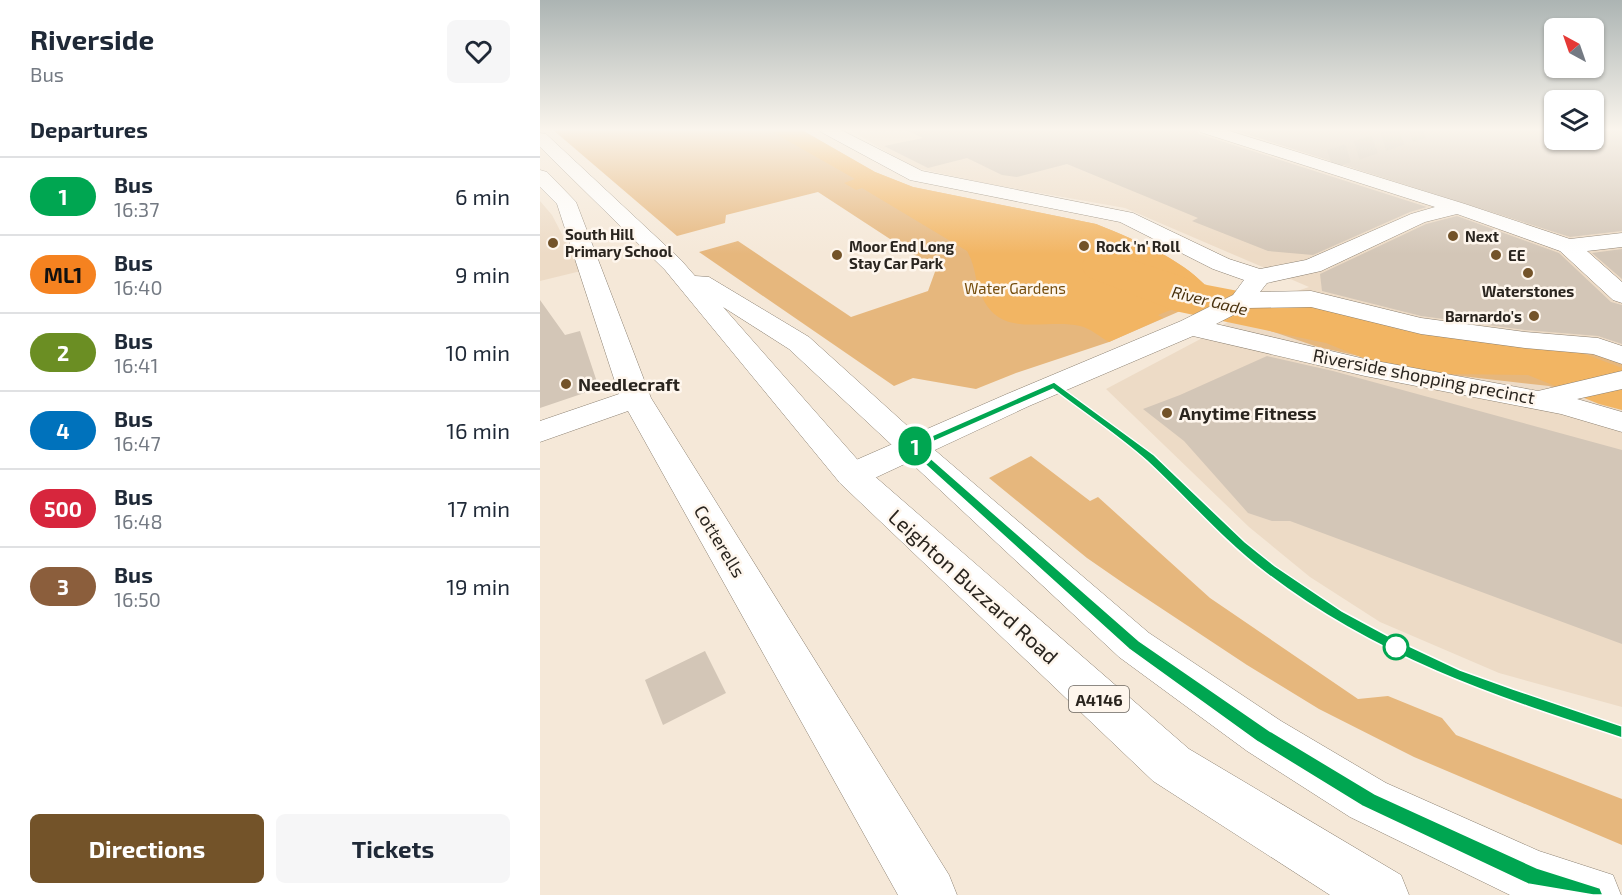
<!DOCTYPE html>
<style>
body{margin:0;font-family:"Exo 2",sans-serif;background:#f6f6f7;color:#1f2937;height:100vh;display:flex;flex-direction:column;font-size:22px;white-space:nowrap}
*{box-sizing:border-box;margin:0}
p{font-size:20px;color:#747a83}
.icon{flex:none;width:33px;height:33px;fill:none;stroke:currentColor;stroke-width:2;stroke-linecap:round;stroke-linejoin:round}
.map{position:relative;flex:1;overflow:hidden}
.drawer{display:flex;flex-direction:column;background:#fff;width:540px}
.drawer>*{flex:none}
.badge{padding:0 12px;border-radius:20px;font-size:21px;line-height:39px}
.needle{width:39px;rotate:320deg}
.fabs{position:absolute;left:1004px;top:18px;display:grid;gap:12px}
.fabs a{display:grid;place-items:center;width:60px;height:60px;border-radius:9px;background:#fff;box-shadow:0 2px 4px #0004;font-size:30px}
.map>.badge{position:absolute;translate:-50% -50%;box-shadow:0 0 0 3px #fff}
h2{padding:0 30px;font-size:22px;line-height:54px}
.round{display:grid;place-items:center;flex:none;width:63px;height:63px;border-radius:9px;background:#f6f6f7}
.head{display:flex;align-items:center;justify-content:space-between;height:102px;padding:0 30px}
h1{font-size:28px;font-weight:700;line-height:45px}
.primary-button{display:flex;gap:12px;margin-top:auto;padding:12px 30px}
.primary-button a{flex:1;height:69px;border-radius:9px;background:#735329;color:#fff;font-size:24px;font-weight:700;line-height:69px;text-align:center}
.primary-button a+a{background:#f6f6f7;color:#1f2937}
ul{padding:0;list-style:none}
li{display:flex;align-items:center;gap:18px;height:78px;padding:0 30px;border-top:2px solid #e0e1e3}
li div{flex:1}
li b{display:block;font-size:22px}
li em{font-style:normal}
li .badge{min-width:66px;font-weight:700;text-align:center}
main{display:flex;flex:1;min-height:0}
.map>svg:first-child{display:block}
</style>
<main>
<section class="drawer">
<div class="head"><div><h1>Riverside</h1><p>Bus</p></div><a class="round"><svg class="icon" aria-label="heart" viewBox="0 0 24 24"><path d="M12 20l-8-8c-3-5 5-10 8-4 3-6 11-1 8 4z"/></svg></a></div>
<h2>Departures</h2>
<ul>
<li><span class="badge" style="background:#00a651;color:#fff">1</span><div><b>Bus</b><p>16:37</p></div><em>6 min</em></li>
<li><span class="badge" style="background:#f58220;color:#111">ML1</span><div><b>Bus</b><p>16:40</p></div><em>9 min</em></li>
<li><span class="badge" style="background:#6b8e23;color:#fff">2</span><div><b>Bus</b><p>16:41</p></div><em>10 min</em></li>
<li><span class="badge" style="background:#0072bc;color:#fff">4</span><div><b>Bus</b><p>16:47</p></div><em>16 min</em></li>
<li><span class="badge" style="background:#d7263d;color:#fff">500</span><div><b>Bus</b><p>16:48</p></div><em>17 min</em></li>
<li><span class="badge" style="background:#8b5e3c;color:#fff">3</span><div><b>Bus</b><p>16:50</p></div><em>19 min</em></li>
</ul>
<div class="primary-button"><a>Directions</a><a>Tickets</a></div>
</section>
<div class="map">
<svg width="1082" height="895" viewBox="0 0 1082 895">
<rect width="100%" height="100%" fill="#f5e8d8"/>
<path fill="#eddbc6" d="M 309,129 L 1014,129 L 1014,140 L 1053,140 L 1053,129 L 1082,129 L 1082,707 L 959,673 L 840,622 L 770,577 L 709,527 L 566,389 L 668,335 L 710,307 L 769,287 L 585,208 L 449,184 L 371,167 Z
M 0,201 L 12,215 L 41,271 L 0,281 Z"/>
<path fill="#e6b77d" d="M 12,129 L 260,129 L 335,172 L 373,187 L 556,224 C 593,239 636,256 664,284 L 665,292 L 654,305 L 569,342 L 476,373 L 436,389 L 373,378 L 354,386 L 159,252 L 198,241 L 311,317 L 388,291 L 396,269 L 278,192 L 186,215 L 185,223 L 137,236 Z
M 762,304 L 840,324 L 1053,354 L 1082,362 L 1082,409 L 1009,386 L 895,373 L 778,347 L 716,326 L 729,317 Z
M 491,456 L 550,501 L 558,497 L 670,598 L 818,699 L 848,696 L 902,718 L 916,735 L 1082,799 L 1082,845 L 874,757 L 779,709 L 707,665 L 586,585 L 547,558 L 449,478 Z"/>
<path fill="#f2b563" d="M 227,129 L 260,129 L 335,172 L 373,187 L 556,224 C 593,239 636,256 664,284 L 665,292 L 654,305 L 646,308 L 641,306 L 618,315 L 623,318 L 569,342 C 560,337 550,328 540,326 C 507,318 463,339 443,299 C 435,284 436,266 427,251 L 322,188 L 316,190 L 304,183 L 315,179 Z"/>
<g fill="none" stroke-linecap="round" stroke-linejoin="round">
<path fill="#f2b563" fill-rule="evenodd" d="M 566,251 L 667,285 L 802,311 L 856,329 L 909,338 L 991,338 L 1026,347 L 1082,368 L 1082,410 L 1059,404 L 988,375 L 909,374 L 844,363 L 823,358 L 786,343 L 635,311 L 548,277 L 540,266 L 548,255 Z"/>
</g>
<path fill="#d3c6b7" d="M 364,129 L 656,129 L 659,134 L 887,207 L 870,212 L 773,255 L 728,251 L 652,221 L 658,218 L 527,164 L 477,177 L 462,175 L 427,158 L 388,168 L 344,146 L 383,138 Z
M 690,129 L 1014,129 L 1014,140 L 1053,140 L 1053,129 L 1082,129 L 1082,231 L 1030,237 Z
M 917,216 L 1019,253 L 1071,302 L 1082,305 L 1082,344 L 1058,336 L 985,330 L 881,316 L 782,291 L 780,274 L 886,224 Z
M 1082,249 L 1082,279 L 1052,253 Z
M 0,300 L 25,335 L 40,331 L 59,388 L 0,408 Z
M 727,356 L 793,371 L 1082,450 L 1082,644 L 750,521 L 732,521 L 708,513 L 644,441 L 603,409 L 640,395 Z
M 165,651 L 186,693 L 123,725 L 105,680 Z"/>
<g fill="none" stroke-linecap="round" stroke-linejoin="round">
<path stroke="#ccc1b3" stroke-width="19" stroke-dasharray="19 9" stroke-linecap="butt" d="M 790,159 L 883,129"/>
<g stroke="#8c8172" stroke-width="1">
<path id="street" d="M 279,129 L 299,129 L 382,171 L 593,213 L 689,259 L 720,269 L 766,260 L 871,214 L 895,207 L 660,132 L 658,129 L 683,129 L 925,204 L 1030,239 L 1082,233 L 1082,247 L 1047,251 L 1082,282 L 1082,303 L 1073,300 L 1020,251 L 917,214 L 885,222 L 781,271 L 727,283 L 720,292 L 771,291 L 881,318 L 985,332 L 1058,338 L 1082,346 L 1082,364 L 1053,354 L 985,348 L 881,334 L 771,307 L 707,308 L 676,324 L 825,359 L 998,391 L 1082,371 L 1082,389 L 1037,399 L 1082,412 L 1082,432 L 1021,414 L 825,376 L 653,336 L 489,406 L 324,483 L 312,486 L 300,483 L 295,475 L 300,467 L 467,394 L 641,321 L 693,295 L 704,280 L 673,269 L 580,222 L 370,180 L 281,132 Z
M 0,170 L 7,172 L 36,202 L 111,398 L 409,875 L 417,895 L 358,895 L 88,411 L 0,442 L 0,421 L 79,394 L 17,204 L 0,187 Z"/>
</g>
<g stroke="#8c8172" stroke-width="1">
<path id="primary" d="M 0,133 L 6,134 L 141,260 L 155,276 L 169,277 L 269,337 L 383,440 L 609,633 L 741,721 L 846,783 L 999,851 L 1073,875 L 1081,895 L 970,895 L 810,817 L 707,751 L 579,657 L 249,349 L 183,307 L 324,467 L 649,749 L 861,875 L 869,895 L 790,895 L 613,781 L 300,483 L 125,270 L 0,147 Z"/>
</g>
<use href="#street" fill="#fff" fill-rule="evenodd"/>
<use href="#primary" fill="#fff" fill-rule="evenodd"/>
</g>
<linearGradient id="sky" x2="0" y2="1"><stop stop-color="#acb4b3"/><stop offset="0.51" stop-color="#faf5ed"/><stop offset="1" stop-color="#faf5ed" stop-opacity="0"/></linearGradient>
<rect width="1082" height="254" fill="url(#sky)"/>
<path fill="#00a651" stroke="#fff" stroke-width="1.5" d="M 514,382 L 614,455 L 705,542 L 735,566 L 802,611 L 852,638 L 920,670 L 973,689 L 1082,726 L 1082,738 C 953,696 835,657 726,573 C 682,540 647,498 607,461 C 578,435 544,413 513,389 L 379,448 L 599,641 L 730,731 L 835,794 L 997,868 L 1060,888 L 1063,895 L 1053,895 L 988,884 L 822,806 L 718,742 L 589,649 L 366,447 Z"/>
<g fill="#735329" stroke="#fef6ed" stroke-width="2">
<circle cx="913" cy="236" r="6"/>
<circle cx="13" cy="243" r="6"/>
<circle cx="544" cy="246" r="6"/>
<circle cx="297" cy="255" r="6"/>
<circle cx="956" cy="255" r="6"/>
<circle cx="988" cy="273" r="6"/>
<circle cx="994" cy="316" r="6"/>
<circle cx="26" cy="384" r="6"/>
<circle cx="627" cy="413" r="6"/>
</g>
<circle fill="#fff" stroke="#00a651" stroke-width="3" cx="856" cy="647" r="12"/>
<g text-anchor="middle" dominant-baseline="central" stroke-width="5" stroke-linejoin="round" paint-order="stroke">
<g font-size="15" font-weight="bold" fill="#2a251f" stroke="#fef6ed" text-anchor="start">
<text x="25" y="234">South Hill<tspan x="25" dy="17">Primary School</tspan></text>
<text x="925" y="236">Next</text>
<text x="309" y="246">Moor End Long<tspan x="309" dy="17">Stay Car Park</tspan></text>
<text x="556" y="246">Rock 'n' Roll</text>
<text x="968" y="255">EE</text>
<text x="988" y="291" text-anchor="middle">Waterstones</text>
<text x="982" y="316" text-anchor="end">Barnardo's</text>
</g>
<g font-size="15" fill="#764e0e" stroke="#fef6ed">
<text x="475" y="288">Water Gardens</text>
</g>
<g font-size="16" font-style="italic" fill="#49310d" stroke="#fef6ed">
<text transform="translate(670 300) rotate(14)">River Gade</text>
</g>
<rect fill="#fef6ed" stroke="#6a645d" stroke-width="1.5" x="529" y="686" width="60" height="26" rx="4.5"/>
<g font-size="16" font-weight="bold" fill="#2a251f">
<text x="559" y="699">A4146</text>
</g>
<g font-size="18" fill="#2a251f" stroke="#fef6ed">
<text transform="translate(884 376) rotate(11)">Riverside shopping precinct</text>
<text transform="translate(180 541) rotate(59)">Cotterells</text>
</g>
<g font-size="18" font-weight="bold" fill="#2a251f" stroke="#fef6ed" text-anchor="start">
<text x="38" y="384">Needlecraft</text>
<text x="639" y="413">Anytime Fitness</text>
</g>
<g font-size="21" fill="#2a251f" stroke="#fef6ed">
<text transform="translate(434 586) rotate(42)">Leighton Buzzard Road</text>
</g>
</g>
</svg>
<div class="fabs">
<a><svg class="needle" viewBox="-14 -14 28 28"><path d="M0-13l5 13h-10z" fill="#e53935"/><path d="M0 13l5-13h-10z" fill="#747a83"/></svg></a>
<a><svg class="icon" aria-label="layers" viewBox="0 0 24 24"><path d="M12 4l9 5-9 5-9-5zM3 14l9 5 9-5"/></svg></a>
</div>
<b class="badge" style="left:375px;top:446px;background:#00a651;color:#fff">1</b>
</div>
</main>
